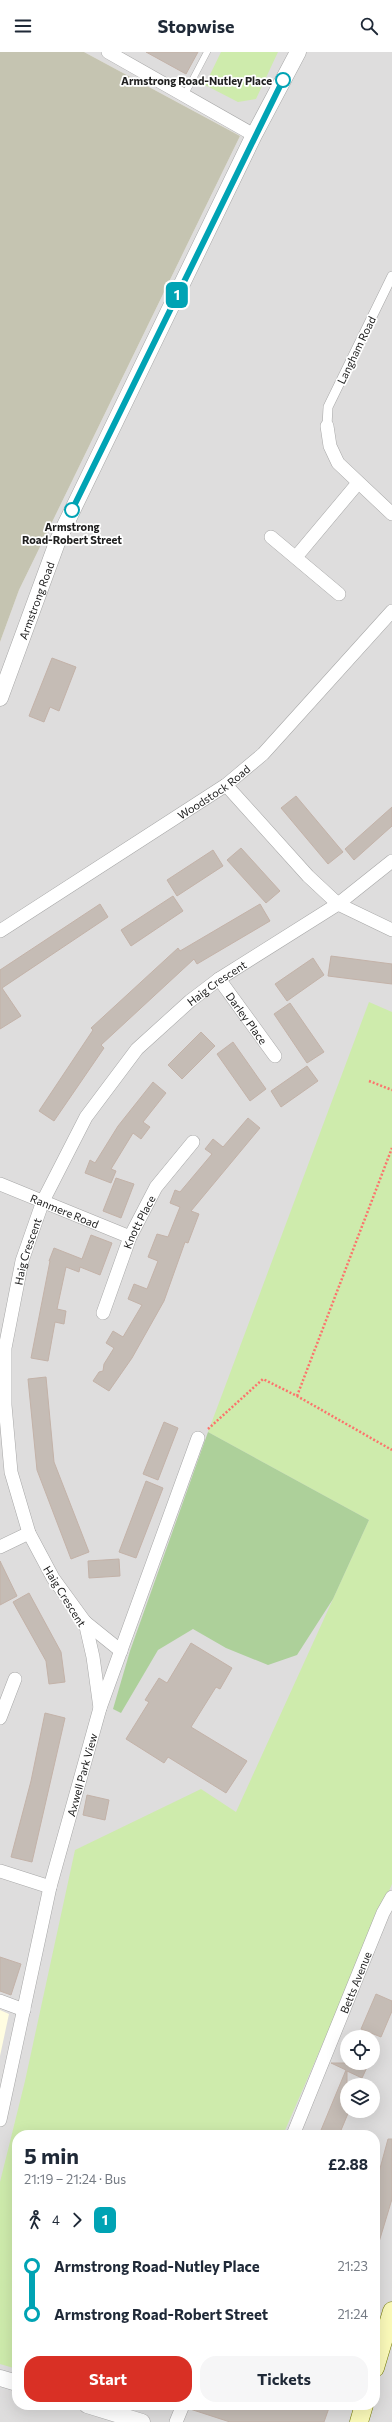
<!DOCTYPE html>
<meta charset="utf-8">
<style>
body{margin:0;font-family:Commissioner,sans-serif;background:#f6f6f7;color:#1f2937;height:100vh;display:flex;flex-direction:column;font-size:15px;white-space:nowrap}
*{box-sizing:border-box;margin:0}
p{font-size:13px;color:#747a83}
.icon{flex:none;width:22px;height:22px;fill:none;stroke:currentColor;stroke-width:2;stroke-linecap:round;stroke-linejoin:round}
.map{position:relative;flex:1;overflow:hidden}
.panel{position:absolute;left:12px;top:2078px;width:368px;height:280px;display:flex;flex-direction:column;background:#fff;border-radius:16px;box-shadow:0 4px 16px #0002}
.panel>*{flex:none}
.badge{padding:0 8px;border-radius:6px;font-size:14px;line-height:26px}
.controls{position:absolute;left:340px;top:1978px;display:grid;gap:8px}
.controls a{display:grid;place-items:center;width:40px;height:40px;border-radius:50%;background:#fff;box-shadow:0 4px 16px #0002;font-size:20px}
.map>.badge{position:absolute;translate:-50% -50%;box-shadow:0 0 0 2px #fff}
.legs{display:flex;align-items:center;gap:6px;height:44px;padding:0 12px;font-size:13px}
.legs p{margin-inline-start:auto}
.overview{display:flex;align-items:center;justify-content:space-between;height:68px;padding:0 12px}
h1{font-size:22px;font-weight:700;line-height:30px}
.primary-button{display:flex;gap:8px;margin-top:auto;padding:8px 12px}
.primary-button a{flex:1;height:46px;border-radius:16px;background:#d93025;color:#fff;font-size:16px;font-weight:700;line-height:46px;text-align:center}
.primary-button a+a{background:#f6f6f7;color:#1f2937}
ul{padding:0 12px;list-style:none}
li{display:flex;align-items:center;gap:14px;height:48px;font-size:15px}
li i{display:grid;place-items:center;width:6px;height:100%;margin:0 5px;background:currentColor}
li i::after{content:'';width:10px;height:10px;margin:-5px;border:3px solid;border-radius:50%;background:#fff}
li p{margin-inline-start:auto}
li:first-child i{background:linear-gradient(#0000 50%,currentColor 0)}
li:last-child i{background:linear-gradient(currentColor 50%,#0000 0)}
header{display:flex;justify-content:space-between;align-items:center;height:52px;padding:0 12px;background:#fff;font-size:18px;font-weight:700}
.map>svg:first-child{display:block}
</style>
<header><svg class="icon" aria-label="menu" viewBox="0 0 24 24"><path d="M4 6h16M4 12h16M4 18h16"/></svg>Stopwise<svg class="icon" aria-label="search" viewBox="0 0 24 24"><circle cx="10" cy="10" r="6"/><path d="M15 15l6 6"/></svg></header>
<div class="map">
<svg width="392" height="2370" viewBox="0 0 392 2370">
<rect width="100%" height="100%" fill="#f1ece6"/>
<path fill="#dedddd" fill-rule="evenodd" d="M 84,0 L 392,0 L 392,2370 L 0,2370 L 0,590 L 19,538 L 240,84 ZM 347,1985 L 373,1985 L 373,2011 L 347,2011 ZM 347,2033 L 373,2033 L 373,2059 L 347,2059 ZM 17,2083 L 375,2083 L 375,2353 L 17,2353 Z"/>
<path fill="#fffde1" d="M 0,1958 L 9,1962 L 0,2004 Z"/>
<path fill="#c5c4b1" d="M 0,0 L 84,0 L 240,84 L 19,538 L 0,590 Z"/>
<path fill="#ceebac" d="M 221,0 L 278,0 L 256,47 L 238,50 L 205,33 Z
M 369,950 L 392,960 L 392,1832 L 283,2083 L 17,2083 L 17,2317 L 0,2312 L 0,2130 L 25,2029 L 75,1798 L 201,1737 L 236,1760 L 369,1468 L 208,1380 Z"/>
<path fill="#add09a" d="M 208,1380 L 369,1468 L 333,1547 L 297,1603 L 268,1613 L 226,1596 L 193,1577 L 158,1598 L 121,1661 L 113,1657 L 130,1599 Z"/>
<path fill="#c5bcb5" stroke="#c3b2a8" d="M 146,0 L 198,0 L 186,22 Z
M 52,606 L 76,615 L 59,659 L 50,655 L 44,670 L 29,664 Z
M 296,744 L 343,800 L 328,812 L 281,756 Z
M 392,755 L 392,774 L 354,808 L 345,797 Z
M 241,796 L 280,839 L 266,851 L 227,808 Z
M 213,798 L 223,814 L 177,844 L 167,828 Z
M 173,844 L 183,859 L 131,894 L 121,878 Z
M 100,852 L 108,865 L 2,936 L 21,964 L 0,977 L 0,918 Z
M 260,852 L 270,869 L 197,912 L 194,907 L 101,993 L 104,996 L 54,1069 L 39,1059 L 93,978 L 91,976 L 178,896 L 180,899 Z
M 331,904 L 392,912 L 392,932 L 328,924 Z
M 313,906 L 324,923 L 287,949 L 275,932 Z
M 290,951 L 324,1000 L 307,1011 L 274,962 Z
M 201,980 L 215,994 L 182,1027 L 168,1013 Z
M 233,990 L 266,1037 L 250,1049 L 217,1002 Z
M 307,1014 L 318,1029 L 281,1055 L 271,1039 Z
M 153,1030 L 166,1041 L 143,1070 L 150,1075 L 141,1087 L 133,1081 L 111,1117 L 116,1119 L 111,1131 L 85,1121 L 90,1108 L 95,1111 L 118,1074 Z
M 248,1066 L 260,1076 L 191,1159 L 199,1162 L 188,1191 L 185,1190 L 164,1249 L 132,1306 L 109,1339 L 93,1329 L 99,1320 L 103,1319 L 104,1312 L 114,1296 L 106,1291 L 113,1279 L 123,1285 L 142,1253 L 128,1247 L 134,1232 L 147,1237 L 158,1209 L 148,1205 L 157,1182 L 168,1185 L 180,1155 L 170,1151 L 175,1138 L 180,1140 L 212,1102 L 205,1097 L 213,1087 L 223,1095 Z
M 116,1126 L 134,1132 L 121,1166 L 103,1159 Z
M 91,1183 L 112,1191 L 100,1223 L 80,1215 L 79,1220 L 66,1215 L 57,1257 L 66,1259 L 64,1272 L 55,1270 L 48,1309 L 31,1306 L 50,1209 L 49,1209 L 54,1196 L 82,1207 Z
M 46,1325 L 54,1410 L 89,1500 L 71,1507 L 37,1418 L 28,1327 Z
M 164,1370 L 178,1376 L 158,1428 L 143,1422 Z
M 146,1429 L 163,1436 L 136,1506 L 119,1500 Z
M 119,1507 L 120,1524 L 89,1526 L 88,1509 Z
M 0,1509 L 17,1544 L 0,1553 Z
M 29,1541 L 61,1600 L 65,1630 L 49,1632 L 46,1609 L 13,1550 Z
M 191,1591 L 232,1616 L 220,1637 L 216,1635 L 191,1675 L 247,1709 L 226,1741 L 168,1705 L 164,1711 L 126,1687 L 149,1650 L 145,1648 L 159,1626 L 167,1631 Z
M 45,1661 L 65,1666 L 32,1810 L 11,1805 L 31,1729 Z
M 87,1743 L 109,1748 L 105,1768 L 83,1763 Z
M 0,1905 L 21,1912 L 11,1943 L 0,1939 Z
M 376,1942 L 392,1949 L 392,1959 L 381,1985 L 361,1977 Z
M 331,2011 L 369,2011 L 362,2026 L 347,2019 L 347,2059 L 349,2059 L 339,2083 L 319,2083 L 346,2018 Z
M 388,2087 L 392,2087 L 392,2147 L 379,2190 L 375,2189 L 375,2123 L 378,2124 Z
M 191,2353 L 330,2353 L 324,2370 L 230,2370 L 190,2357 Z"/>
<g fill="none" stroke-linecap="round" stroke-linejoin="round">
<g stroke="#a7a7a7" stroke-width="7">
<path id="service" d="M 185,42 L 207,0"/>
</g>
<g stroke="#a7a7a7" stroke-width="10">
<path id="pedestrian" d="M 327,374 L 328,355 L 392,224"/>
</g>
<g stroke="#a7a7a7" stroke-width="14">
<g id="minor">
<path d="M 108,0 L 254,83"/>
<path d="M 327,374 L 330,394 L 338,411 L 392,462"/>
<path d="M 271,485 L 339,542"/>
<path d="M 296,505 L 358,431"/>
<path d="M 226,733 L 308,824 L 338,852 L 392,878"/>
<path id="s1" d="M 0,879 L 226,733 L 263,702 L 392,559"/>
<path id="s2" d="M 219,927 L 275,1004"/>
<path id="s3" d="M 0,1132 L 130,1185"/>
<path id="s4" d="M 103,1261 L 130,1185 L 156,1135 L 193,1090"/>
<path d="M 0,1495 L 29,1481"/>
<path d="M 85,1570 L 121,1599"/>
<path id="s5" d="M 100,1656 L 93,1605 L 85,1570 L 53,1526 L 29,1481 L 11,1420 L 5,1353 L 5,1296 L 22,1209 L 43,1149 L 86,1065 L 137,997 L 190,949 L 219,927 L 338,852 L 392,809"/>
<path d="M 0,1666 L 15,1627"/>
<path d="M 0,1819 L 50,1835"/>
<path d="M 0,1949 L 24,1958"/>
<path id="s6" d="M 0,2068 L 50,1835 L 100,1656 L 198,1386"/>
<path id="s7" d="M 293,2083 L 383,1861 L 392,1845"/>
<path d="M 176,2370 L 183,2353"/>
</g>
</g>
<g stroke="#a7a7a7" stroke-width="17">
<g id="tertiary">
<path id="s8" d="M 0,646 L 58,488 L 254,83 L 298,0"/>
<path d="M 0,2326 L 17,2331"/>
<path d="M 87,2353 L 142,2370"/>
</g>
</g>
<g stroke="#747a03" stroke-width="19">
<path id="secondary" d="M 375,2316 L 392,2259
M 359,2370 L 364,2353"/>
</g>
<path stroke="#fc736c" stroke-width="2.5" stroke-dasharray="2 2" stroke-linecap="butt" d="M 369,1029 L 392,1038
M 297,1344 L 392,1096
M 208,1377 L 263,1327 L 297,1344 L 392,1398"/>
<use href="#service" stroke="#fff" stroke-width="6"/>
<use href="#pedestrian" stroke="#fff" stroke-width="9"/>
<use href="#minor" stroke="#fff" stroke-width="13"/>
<use href="#tertiary" stroke="#fff" stroke-width="16"/>
<use href="#secondary" stroke="#fbfaba" stroke-width="18"/>
</g>
<g fill="none" stroke-linecap="round" stroke-linejoin="round">
<g stroke="#fff" stroke-width="9">
<path id="line-1" d="M 72,458 L 283,28"/>
</g>
<use href="#line-1" stroke="#00a3b4" stroke-width="6"/>
</g>
<g fill="#fff" stroke="#00a3b4" stroke-width="2">
<circle cx="283" cy="28" r="7"/>
<circle cx="72" cy="458" r="7"/>
</g>
<g text-anchor="middle" dominant-baseline="central" stroke-width="3.5" stroke-linejoin="round" paint-order="stroke">
<g font-size="11" font-weight="bold" fill="#202020" stroke="#fff" text-anchor="end">
<text x="272" y="28">Armstrong Road-Nutley Place</text>
<text x="72" y="474" text-anchor="middle">Armstrong<tspan x="72" dy="13">Road-Robert Street</tspan></text>
</g>
<g font-size="11" fill="#202020" stroke="#fff">
<text transform="translate(356 298) rotate(-64)">Langham Road</text>
<text stroke="none"><textPath href="#s8" startOffset="104">Armstrong Road</textPath></text>
<text stroke="none"><textPath href="#s1" startOffset="255">Woodstock Road</textPath></text>
<text stroke="none"><textPath href="#s5" startOffset="816">Haig Crescent</textPath></text>
<text stroke="none"><textPath href="#s2" startOffset="48">Darley Place</textPath></text>
<text stroke="none"><textPath href="#s3" startOffset="70">Ranmere Road</textPath></text>
<text stroke="none"><textPath href="#s4" startOffset="98">Knott Place</textPath></text>
<text stroke="none"><textPath href="#s5" startOffset="480">Haig Crescent</textPath></text>
<text transform="translate(65 1544) rotate(58)">Haig Crescent</text>
<text stroke="none"><textPath href="#s6" startOffset="355">Axwell Park View</textPath></text>
<text stroke="none"><textPath href="#s7" startOffset="165">Betts Avenue</textPath></text>
</g>
</g>
</svg>
<div class="controls">
<a><svg class="icon" aria-label="locate" viewBox="0 0 24 24"><circle cx="12" cy="12" r="6"/><path d="M12 2v4M12 18v4M2 12h4M18 12h4"/></svg></a>
<a><svg class="icon" aria-label="layers" viewBox="0 0 24 24"><path d="M12 4l9 5-9 5-9-5zM3 14l9 5 9-5"/></svg></a>
</div>
<b class="badge" style="left:177px;top:243px;background:#00a3b4;color:#fff">1</b>
<section class="panel">
<div class="overview"><div><h1>5 min</h1><p>21:19 – 21:24 · Bus</p></div><b>£2.88</b></div>
<div class="legs"><svg class="icon" aria-label="walk" viewBox="0 0 24 24"><circle cx="13" cy="4" r="2"/><path d="M13 8l-2 6 4 7M11 14l-3 7M7 12l3-4h3l4 4"/></svg>4<svg class="icon" aria-label="forward" viewBox="0 0 24 24"><path d="M9 5l7 7-7 7"/></svg><b class="badge" style="background:#00a3b4;color:#fff">1</b></div>
<ul>
<li><i style="color:#00a3b4"></i><b>Armstrong Road-Nutley Place</b><p>21:23</p></li>
<li><i style="color:#00a3b4"></i><b>Armstrong Road-Robert Street</b><p>21:24</p></li>
</ul>
<div class="primary-button"><a>Start</a><a>Tickets</a></div>
</section>
</div>
